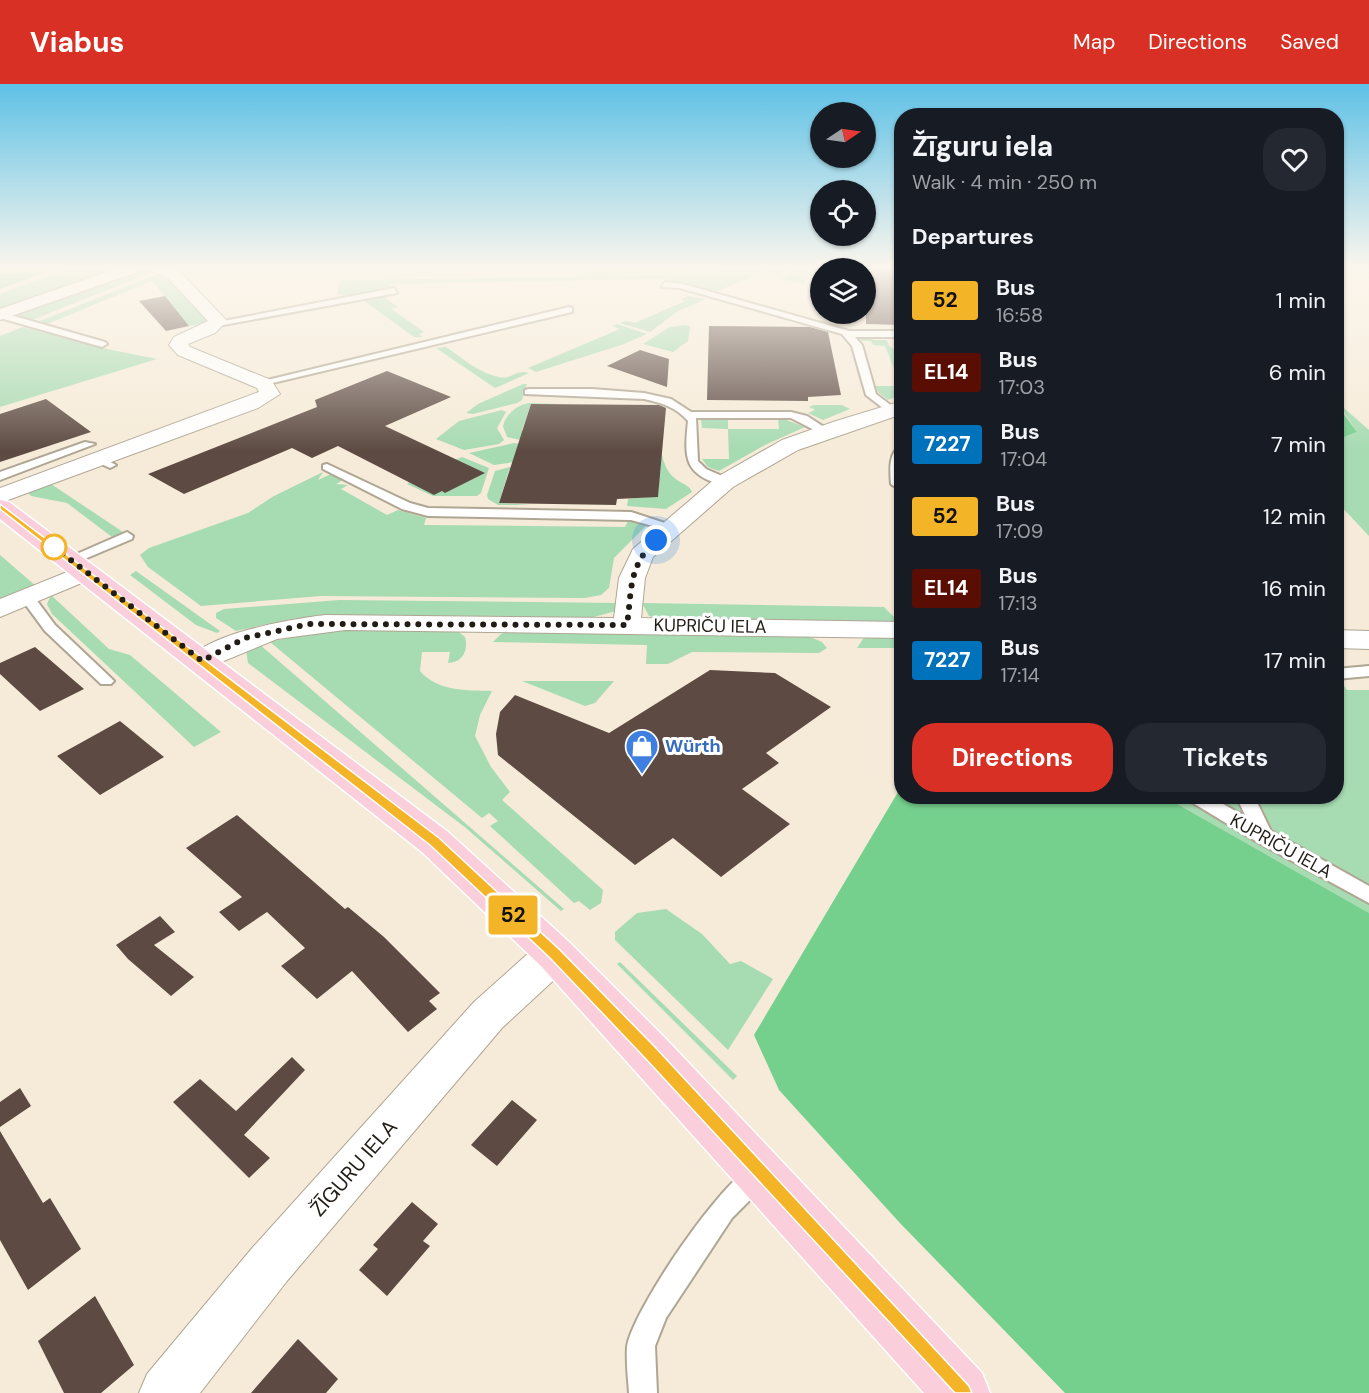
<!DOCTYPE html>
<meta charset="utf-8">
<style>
body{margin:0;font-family:"DM Sans",sans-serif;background:#242831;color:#f1f3f6;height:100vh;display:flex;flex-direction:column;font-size:22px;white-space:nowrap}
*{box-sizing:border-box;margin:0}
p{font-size:20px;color:#9ea1a6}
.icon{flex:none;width:33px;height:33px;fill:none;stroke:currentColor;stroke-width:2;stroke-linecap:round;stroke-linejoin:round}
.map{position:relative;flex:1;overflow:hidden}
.drawer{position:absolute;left:894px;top:24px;width:450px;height:696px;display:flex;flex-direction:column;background:#171b24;border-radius:24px;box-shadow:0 2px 4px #0004}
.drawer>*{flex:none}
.badge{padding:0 12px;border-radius:4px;font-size:21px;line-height:39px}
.needle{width:39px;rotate:77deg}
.tools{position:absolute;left:810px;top:18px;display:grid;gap:12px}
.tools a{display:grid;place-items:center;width:66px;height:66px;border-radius:50%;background:#171b24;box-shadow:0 2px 4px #0004;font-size:30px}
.you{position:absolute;width:30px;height:30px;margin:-15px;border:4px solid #fff;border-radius:50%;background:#1a73e8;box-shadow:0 0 0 9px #1a73e833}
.map>.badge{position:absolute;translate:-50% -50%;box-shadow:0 0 0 3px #fff}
h2{padding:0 18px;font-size:22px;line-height:54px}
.round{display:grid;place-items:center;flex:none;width:63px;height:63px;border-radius:24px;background:#242831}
.head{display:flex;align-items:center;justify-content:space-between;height:102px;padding:0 18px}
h1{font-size:28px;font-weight:700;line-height:45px}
.action{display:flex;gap:12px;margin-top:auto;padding:12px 18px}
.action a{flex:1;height:69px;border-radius:24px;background:#d93025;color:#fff;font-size:24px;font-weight:700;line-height:69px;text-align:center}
.action a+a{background:#242831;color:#f1f3f6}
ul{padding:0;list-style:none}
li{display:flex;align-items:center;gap:18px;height:72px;padding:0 18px}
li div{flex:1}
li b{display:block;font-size:22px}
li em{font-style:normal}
li .badge{min-width:66px;font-weight:700;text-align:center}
header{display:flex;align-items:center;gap:36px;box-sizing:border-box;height:84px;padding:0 30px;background:#d93025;color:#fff}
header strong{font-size:28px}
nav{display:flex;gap:33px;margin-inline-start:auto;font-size:21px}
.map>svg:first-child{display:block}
</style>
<header>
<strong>Viabus</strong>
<nav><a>Map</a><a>Directions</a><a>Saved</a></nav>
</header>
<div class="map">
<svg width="1369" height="1309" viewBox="0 0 1369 1309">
<rect width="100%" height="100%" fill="#f6ebd8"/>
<path fill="#a7dbb2" d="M 72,183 L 127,183 L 0,228 L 0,210 Z
M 578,183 L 588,183 L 586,187 C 655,191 722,183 790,183 L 776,193 L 768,187 L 712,209 L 666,198 L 665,195 L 390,200 L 389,204 L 346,212 L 337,210 L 340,196 L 576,193 Z
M 820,184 L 823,184 L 820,184 L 820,189 L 807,194 L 805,201 L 781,195 L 796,186 Z
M 139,186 L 155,187 L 32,236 L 18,231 L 21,228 Z
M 160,189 L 169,193 L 209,238 L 189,242 L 152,197 L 47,240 L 40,237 Z
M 386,211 L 391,212 L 385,214 L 398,223 L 391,225 L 424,248 L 419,250 L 423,253 L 414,253 L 363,216 Z
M 688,212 L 706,215 L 678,227 L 650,248 L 620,239 L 626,237 L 635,239 L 685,217 L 681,215 Z
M 617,240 L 647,250 L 624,260 L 536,288 L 528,284 L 620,245 L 612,242 Z
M 686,241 L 690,243 L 688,257 L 673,268 L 643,260 L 670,243 Z
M 23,243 L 102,264 L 157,275 L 0,323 L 0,252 Z
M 871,252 L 873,256 L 887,256 L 889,262 L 901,269 L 901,311 L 888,316 L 879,309 L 875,302 L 901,302 L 885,262 L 873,261 L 871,257 L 862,257 L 860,254 Z
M 446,263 C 463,275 481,290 499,293 C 512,296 516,285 529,289 L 495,304 L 436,264 Z
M 523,300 L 527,300 L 522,316 L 517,319 L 473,330 L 466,329 L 478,320 Z
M 1337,318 L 1369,346 L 1369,452 L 1337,418 L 1337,356 L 1357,348 Z
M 529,319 L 559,320 L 531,320 L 522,346 L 525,357 L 507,353 L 503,342 C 506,330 517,321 529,319 Z
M 814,321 L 842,321 L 850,325 L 823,336 L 808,329 L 815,326 L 809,323 Z
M 502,326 L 506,328 L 497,344 L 504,356 L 499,360 L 464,366 L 436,355 L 459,337 Z
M 708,333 L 728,334 L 728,345 L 779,345 L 778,334 L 781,334 L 805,343 L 765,361 L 719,387 L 708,383 L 702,375 L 729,375 L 728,345 L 702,344 L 701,336 Z
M 514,359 L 522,360 L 523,377 L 494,381 L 469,369 Z
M 662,371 C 669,402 688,396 692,408 L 666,425 L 627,422 L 628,415 L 658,412 L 659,402 L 654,402 L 655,390 L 660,390 L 661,381 L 628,381 Z
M 462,373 L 489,384 L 481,409 L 477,412 L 433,412 L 407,400 L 410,397 L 442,407 L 475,394 L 455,376 Z
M 510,383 L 542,386 L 509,386 L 499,419 L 531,421 L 498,421 L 488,415 L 487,411 L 495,387 Z
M 323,388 L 318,396 L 331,390 L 343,396 L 336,400 L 348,401 L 341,405 L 387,431 L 398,426 L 426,434 L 424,441 L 625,443 L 629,435 L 646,442 L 614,474 L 609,504 L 601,511 L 585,514 L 321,512 L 201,522 L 148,483 L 140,471 L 149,464 L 248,429 L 274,412 Z
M 51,400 L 123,448 L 112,453 L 67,419 L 31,412 L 28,409 Z
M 0,471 L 36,502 L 0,517 Z
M 136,487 L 220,547 L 217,549 L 196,541 L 130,491 Z
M 51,511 L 109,565 L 130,571 L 221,648 L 194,663 L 52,530 L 47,520 Z
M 339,516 L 618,519 L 616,527 L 590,534 L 324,532 L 296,534 L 236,547 L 216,534 L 216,529 L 224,525 Z
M 642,519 L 884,523 L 900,539 L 658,535 L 649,532 Z
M 332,544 L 456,546 L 465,553 C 469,566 462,579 448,579 L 450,568 L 422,568 L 420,587 C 438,608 466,606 492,607 L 480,631 L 475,652 L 491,683 L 510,708 L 502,716 L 603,806 L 601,819 L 590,826 L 579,817 L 574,819 L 490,742 L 498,737 L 489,729 L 482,734 L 270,558 Z
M 511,547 L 801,549 L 822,558 L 827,564 L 819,569 L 692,568 L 668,580 L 646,580 L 647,561 L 493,558 L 501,550 Z
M 873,551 L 901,554 L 901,564 L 857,564 L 863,555 Z
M 258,559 L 564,825 L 561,827 L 466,744 L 248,579 L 246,566 Z
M 1337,592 L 1347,606 L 1369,606 L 1369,829 L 1165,713 L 1336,712 Z
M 522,597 L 614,597 L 595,619 L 585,622 Z
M 666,825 L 702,850 L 730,880 L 741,877 L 773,895 L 728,966 L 615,856 L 615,848 L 637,829 Z
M 620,878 L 737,992 L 733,996 L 617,880 Z"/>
<path fill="#75cf8d" d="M 0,183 L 59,183 L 0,205 Z
M 588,183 L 725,183 L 707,187 L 592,190 L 586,187 Z
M 1336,319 L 1357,348 L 1337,356 L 1336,356 Z
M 901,703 L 902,712 L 1165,713 L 1369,829 L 1369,1309 L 1065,1309 L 899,1138 L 779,1006 L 754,951 Z"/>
<path fill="#5d4b43" d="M 866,184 L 902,184 L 902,241 L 866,240 Z
M 165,212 L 189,242 L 166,247 L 139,217 Z
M 709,242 L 810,243 L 828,248 L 841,311 L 808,313 L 808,317 L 707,316 Z
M 640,266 L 669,275 L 667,303 L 607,282 Z
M 387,287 L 451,313 L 385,342 L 485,389 L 445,409 L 442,407 L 434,411 L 338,362 L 312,374 L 292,364 L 184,410 L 148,390 L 317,323 L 315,316 Z
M 46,315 L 91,348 L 0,378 L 0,330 Z
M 531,320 L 659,321 L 666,324 L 658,413 L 617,415 L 616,421 L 499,419 Z
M 35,563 L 84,605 L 40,627 L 0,590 L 0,579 Z
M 710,586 L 775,589 L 831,623 L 766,669 L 779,679 L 742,705 L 790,740 L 721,793 L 673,754 L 635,781 L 498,671 L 496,650 L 500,628 L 515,611 L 609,649 Z
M 120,637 L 164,673 L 100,711 L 57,672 Z
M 237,731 L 345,825 L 348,823 L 384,853 L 440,909 L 429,917 L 437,925 L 408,948 L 352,887 L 317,915 L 281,882 L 305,864 L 267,828 L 239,847 L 219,828 L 242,813 L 186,764 Z
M 160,832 L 175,848 L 154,861 L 194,893 L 171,912 L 128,875 L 116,861 Z
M 292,973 L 305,986 L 244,1051 L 270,1074 L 249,1094 L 173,1018 L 200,995 L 236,1027 Z
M 20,1004 L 31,1022 L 0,1043 L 0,1018 Z
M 512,1016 L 537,1036 L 497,1082 L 471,1061 Z
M 0,1047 L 43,1119 L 50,1114 L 81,1165 L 28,1206 L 0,1156 Z
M 412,1118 L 438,1140 L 423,1157 L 430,1162 L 387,1212 L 359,1186 L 378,1165 L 373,1161 Z
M 95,1212 L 134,1281 L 101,1309 L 64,1309 L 38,1257 Z
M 298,1255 L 338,1295 L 326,1309 L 251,1309 Z"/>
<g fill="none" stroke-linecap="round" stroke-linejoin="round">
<g stroke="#afa593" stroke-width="4">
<path id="lane" d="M 665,198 L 683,200 L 849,247 L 902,247 L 902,253 L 855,253 L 862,261 L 876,310 L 897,326 L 888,328 L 866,311 L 852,262 L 842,250 L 680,204 L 662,203 Z
M 394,204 L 397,209 L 218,242 L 213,239 Z
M 569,223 L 572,224 L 572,228 L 260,302 L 255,299 Z
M 0,228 L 105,258 L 107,260 L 102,263 L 0,234 Z
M 529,305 L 592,305 L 644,309 L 671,315 L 691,328 L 791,328 L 807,332 L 830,347 L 820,349 L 791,334 L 696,334 L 698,377 L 706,385 L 729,395 L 729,401 L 725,402 C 684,391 684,375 688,337 C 676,323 662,319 644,315 L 525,310 L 525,306 Z
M 85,358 L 95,360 L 0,396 L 0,388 Z
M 902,361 L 902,402 L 897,404 L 891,400 C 890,386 888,368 902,361 Z
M 99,372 L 116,381 L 110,384 L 95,377 L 95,373 Z
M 327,380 L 410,419 L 428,424 L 631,428 L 677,443 L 671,447 L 631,436 L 428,432 L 402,425 L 323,385 L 323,381 Z
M 127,448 L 133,452 L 132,455 L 75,479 L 65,479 L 63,476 Z
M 27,509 L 32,510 L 55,541 L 111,594 L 114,597 L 111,600 L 101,600 L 45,547 L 20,513 Z
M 1369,582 L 1369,592 L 1336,595 L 1336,585 Z
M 1186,712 L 1209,712 L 1246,733 L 1236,712 L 1254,712 L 1271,747 L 1369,802 L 1369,819 L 1259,759 L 1188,716 Z
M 757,1079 L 766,1082 L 769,1091 L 766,1100 L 732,1134 L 666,1234 L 655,1262 L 657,1309 L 629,1309 C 628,1294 626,1278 627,1263 C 632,1227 723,1093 757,1079 Z"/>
</g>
<g stroke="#afa593" stroke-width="2">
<path id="street" d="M 142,183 L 166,183 L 180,188 L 227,237 L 215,249 L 188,260 L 190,263 L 271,296 L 280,310 L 258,324 L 0,419 L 0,404 L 259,308 L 257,304 L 178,271 L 169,261 L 174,253 L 208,237 L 168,194 Z
M 902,317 L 902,330 L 798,366 L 733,403 L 653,473 L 645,494 L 641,534 L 902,538 L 902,554 L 345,546 L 277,555 L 202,586 L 192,583 L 188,577 C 206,549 292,535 325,531 L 614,534 L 619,494 L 633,465 L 717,393 L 782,356 L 836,337 Z
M 87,480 L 96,483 L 100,488 L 96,493 L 0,533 L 0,515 Z
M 1336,546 L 1369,547 L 1369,565 L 1336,564 Z
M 555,854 L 569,858 L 574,870 L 569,882 L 502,944 L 287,1197 L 200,1309 L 139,1309 L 147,1290 L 253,1163 L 474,918 L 541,858 Z"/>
</g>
<g stroke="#afa593" stroke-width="3">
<path id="secondary" d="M 121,183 L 145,183 L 143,186 L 0,236 L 0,225 Z"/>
</g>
<g stroke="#fff" stroke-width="3">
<path id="primary" d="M 0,416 L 9,418 L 448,748 L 569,858 L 665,954 L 982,1289 L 990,1309 L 924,1309 L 541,882 L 422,768 L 0,435 Z"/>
</g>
<use href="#lane" fill="#fff" fill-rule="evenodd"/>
<use href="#street" fill="#fff" fill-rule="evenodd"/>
<use href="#secondary" fill="#fff" fill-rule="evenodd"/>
<use href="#primary" fill="#faceda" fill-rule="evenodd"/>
</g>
<linearGradient id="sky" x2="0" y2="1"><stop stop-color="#5ec1e6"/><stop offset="0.5" stop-color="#fbf6ed"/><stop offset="1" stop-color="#fbf6ed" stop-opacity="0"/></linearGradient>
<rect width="1369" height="367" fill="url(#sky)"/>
<path fill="#f4b427" stroke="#fff" stroke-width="1.5" d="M 0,420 L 439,754 L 560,866 L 655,963 L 969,1302 L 972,1309 L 955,1309 L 644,973 L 550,874 L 430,761 L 0,425 Z"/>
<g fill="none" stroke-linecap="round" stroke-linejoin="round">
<path stroke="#211d16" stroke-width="6" stroke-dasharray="0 10.8" d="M 54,463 L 202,577 L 245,554 L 309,540 L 627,541 C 632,505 628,483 656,456"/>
</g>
<defs>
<g id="shop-pin" transform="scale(1.725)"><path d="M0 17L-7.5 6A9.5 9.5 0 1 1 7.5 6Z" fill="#3f7fe0" stroke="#fff"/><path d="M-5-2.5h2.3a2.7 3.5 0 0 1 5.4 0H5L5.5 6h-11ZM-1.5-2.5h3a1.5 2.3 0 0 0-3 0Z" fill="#fff"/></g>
</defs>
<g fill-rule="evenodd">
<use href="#shop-pin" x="642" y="662"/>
</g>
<circle fill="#fff" stroke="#f4b427" stroke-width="3" cx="54" cy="463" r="12"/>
<g text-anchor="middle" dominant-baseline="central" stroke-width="6" stroke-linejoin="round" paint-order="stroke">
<g font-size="18" fill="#211d16" stroke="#fff">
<text transform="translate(710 542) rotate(1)">KUPRIČU IELA</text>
<text transform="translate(1281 762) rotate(29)">KUPRIČU IELA</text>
</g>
<g font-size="18" font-weight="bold" fill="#366cbe" stroke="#fff" text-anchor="start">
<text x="665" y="662">Würth</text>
</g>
<g font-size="21" fill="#211d16" stroke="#fff">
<text transform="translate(354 1084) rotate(-49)">ŽĪGURU IELA</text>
</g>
</g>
</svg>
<div class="tools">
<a><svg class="needle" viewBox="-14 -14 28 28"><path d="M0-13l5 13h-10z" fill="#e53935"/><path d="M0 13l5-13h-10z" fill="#9ea1a6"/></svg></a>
<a><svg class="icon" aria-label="locate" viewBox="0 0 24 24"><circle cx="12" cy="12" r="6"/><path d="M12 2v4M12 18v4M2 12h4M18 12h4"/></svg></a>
<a><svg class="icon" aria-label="layers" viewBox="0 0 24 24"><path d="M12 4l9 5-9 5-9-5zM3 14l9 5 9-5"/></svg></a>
</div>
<div class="you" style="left:656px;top:456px"></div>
<b class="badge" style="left:513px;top:831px;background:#f4b427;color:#111">52</b>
<section class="drawer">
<div class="head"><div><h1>Žīguru iela</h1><p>Walk · 4 min · 250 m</p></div><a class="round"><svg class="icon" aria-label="heart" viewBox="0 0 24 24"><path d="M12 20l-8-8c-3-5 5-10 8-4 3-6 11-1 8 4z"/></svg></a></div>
<h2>Departures</h2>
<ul>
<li><span class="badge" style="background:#f4b427;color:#111">52</span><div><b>Bus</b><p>16:58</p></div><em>1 min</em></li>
<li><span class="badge" style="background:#5a0e03;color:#fff">EL14</span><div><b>Bus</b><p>17:03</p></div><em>6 min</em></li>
<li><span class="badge" style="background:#0072bc;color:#fff">7227</span><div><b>Bus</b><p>17:04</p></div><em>7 min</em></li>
<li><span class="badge" style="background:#f4b427;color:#111">52</span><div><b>Bus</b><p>17:09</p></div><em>12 min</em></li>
<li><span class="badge" style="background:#5a0e03;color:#fff">EL14</span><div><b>Bus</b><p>17:13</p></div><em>16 min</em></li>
<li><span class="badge" style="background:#0072bc;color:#fff">7227</span><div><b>Bus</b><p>17:14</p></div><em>17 min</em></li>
</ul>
<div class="action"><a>Directions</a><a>Tickets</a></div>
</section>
</div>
